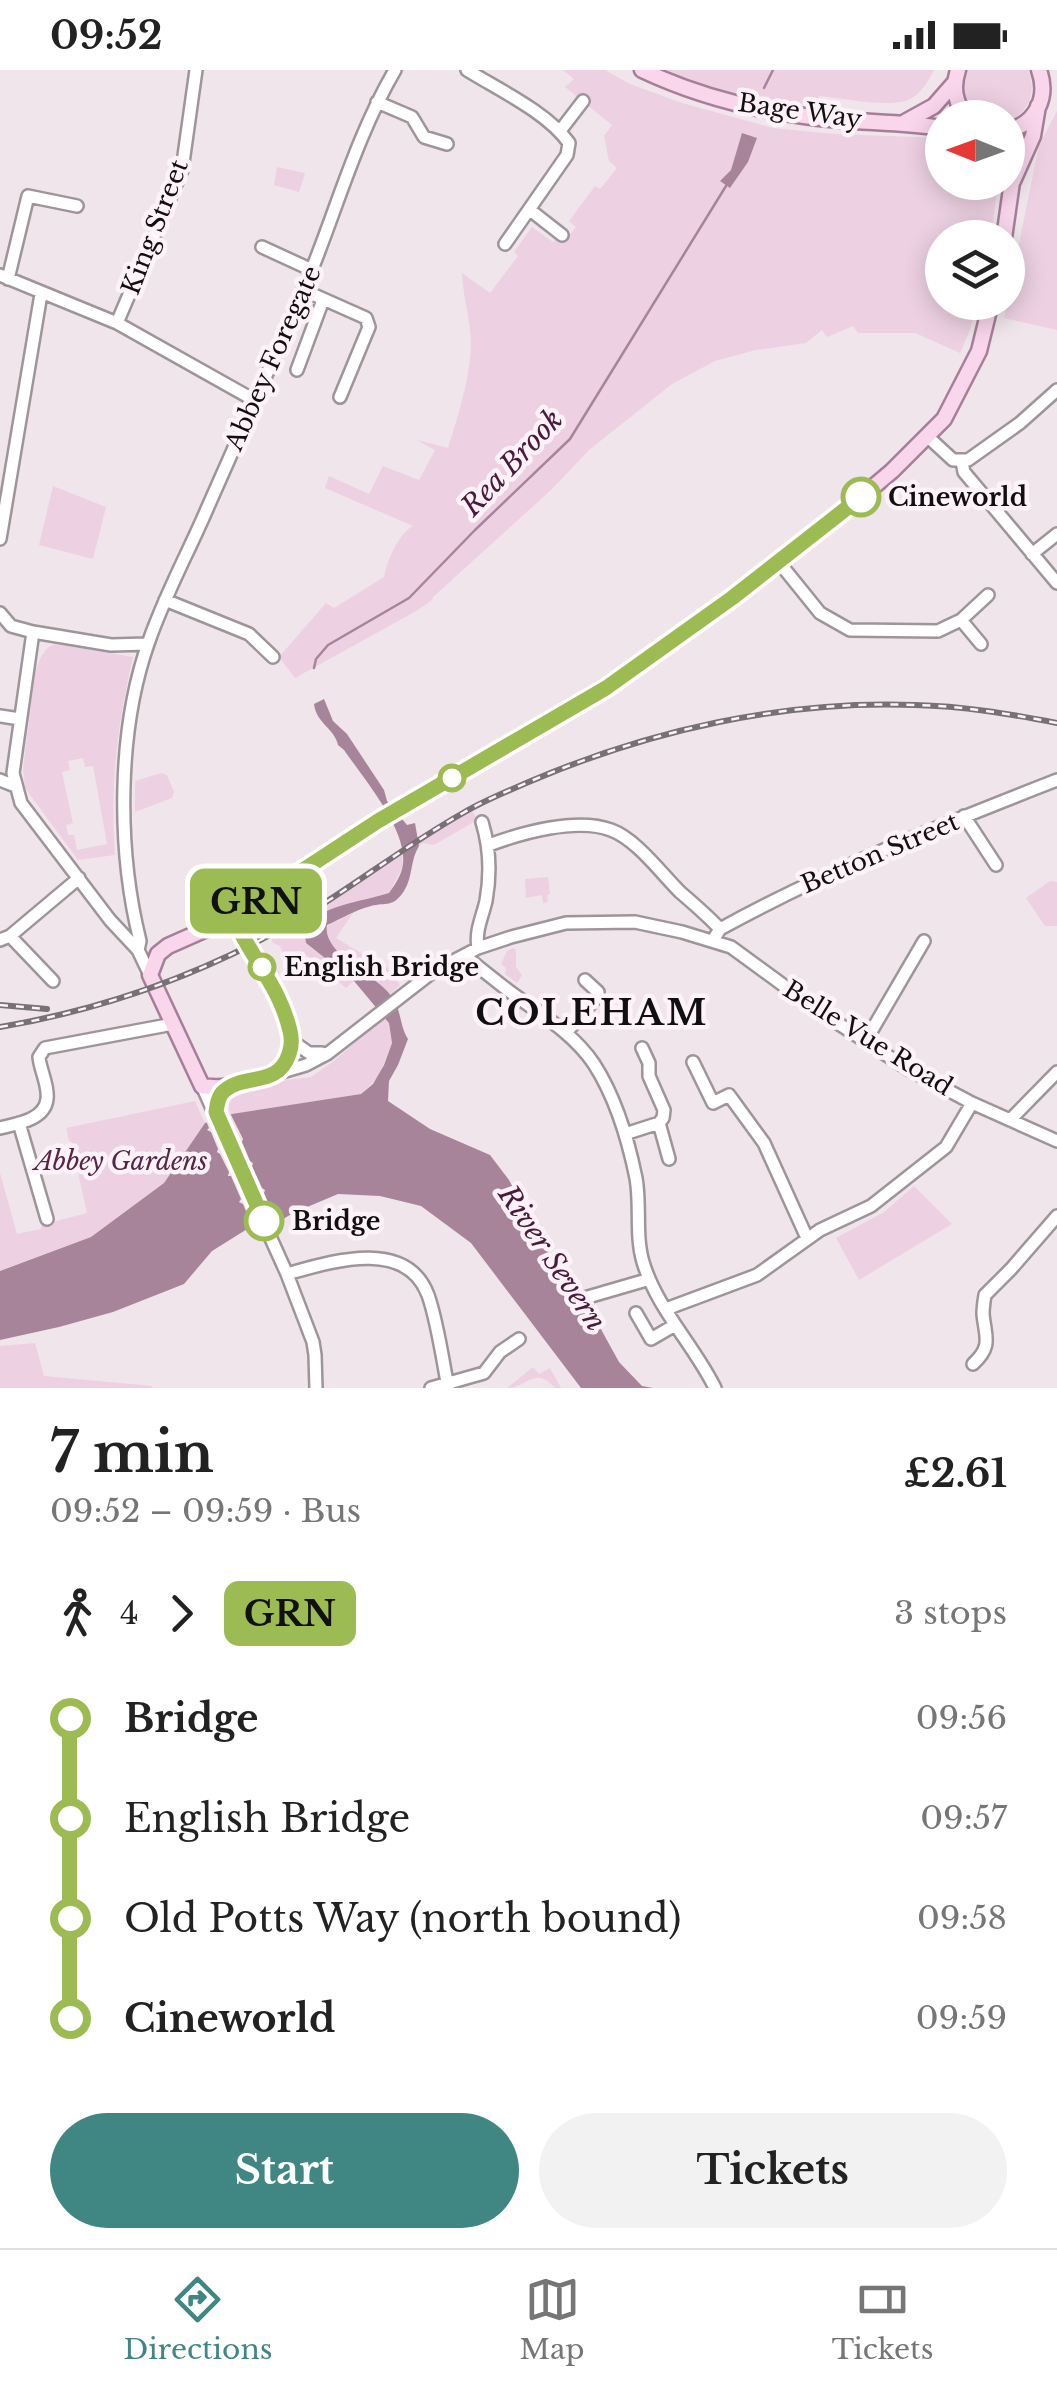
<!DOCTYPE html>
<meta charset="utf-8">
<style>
body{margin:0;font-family:"Libre Baskerville",serif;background:#f2f2f2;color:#222;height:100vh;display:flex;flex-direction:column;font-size:38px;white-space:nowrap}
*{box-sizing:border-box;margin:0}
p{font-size:32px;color:#767676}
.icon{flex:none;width:55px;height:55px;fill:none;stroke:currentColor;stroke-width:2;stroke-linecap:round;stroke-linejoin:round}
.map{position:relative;height:1318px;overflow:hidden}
.panel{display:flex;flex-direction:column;background:#fff;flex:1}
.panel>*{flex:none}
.badge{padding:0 20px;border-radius:15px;font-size:35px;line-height:65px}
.needle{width:65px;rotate:271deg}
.fabs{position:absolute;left:925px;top:30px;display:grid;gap:20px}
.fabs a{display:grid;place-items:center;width:100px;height:100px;border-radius:50%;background:#fff;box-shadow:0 5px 25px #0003;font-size:50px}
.map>.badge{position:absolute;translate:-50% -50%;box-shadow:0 0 0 5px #fff}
.legs{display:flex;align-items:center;gap:15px;height:110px;padding:0 50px;font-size:32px}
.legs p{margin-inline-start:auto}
.head{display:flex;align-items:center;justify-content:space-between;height:170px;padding:0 50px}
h1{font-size:55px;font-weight:700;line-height:75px}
.primary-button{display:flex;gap:20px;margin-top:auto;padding:20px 50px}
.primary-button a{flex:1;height:115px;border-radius:60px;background:#408783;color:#fff;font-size:40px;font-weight:700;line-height:115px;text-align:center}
.primary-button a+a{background:#f2f2f2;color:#222}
ul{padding:0 50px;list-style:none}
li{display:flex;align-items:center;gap:35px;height:100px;font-size:38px}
li i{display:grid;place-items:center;width:15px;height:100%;margin:0 12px;background:currentColor}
li i::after{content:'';width:25px;height:25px;margin:-12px;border:8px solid;border-radius:50%;background:#fff}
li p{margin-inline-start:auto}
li:first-child i{background:linear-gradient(#0000 50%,currentColor 0)}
li:last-child i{background:linear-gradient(currentColor 50%,#0000 0)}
.status{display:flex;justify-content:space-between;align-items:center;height:70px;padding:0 50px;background:#fff;direction:ltr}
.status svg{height:28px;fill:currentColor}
.tabs{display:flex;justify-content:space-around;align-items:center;height:140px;border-top:2px solid #e0e0e0;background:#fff;font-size:28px;color:#767676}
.tabs a{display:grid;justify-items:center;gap:5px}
.tabs .selected{color:#408783}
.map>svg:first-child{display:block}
</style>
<div class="status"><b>09:52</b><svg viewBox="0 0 49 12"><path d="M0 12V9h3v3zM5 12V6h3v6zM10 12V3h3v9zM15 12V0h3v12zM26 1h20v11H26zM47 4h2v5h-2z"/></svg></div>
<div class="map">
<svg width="1057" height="1318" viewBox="0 0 1057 1318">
<rect width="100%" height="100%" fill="#efe5eb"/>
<path fill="#edd1e2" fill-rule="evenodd" d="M 563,0 L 605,0 L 630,14 L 682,33 L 773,58 L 835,64 L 942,68 L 942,112 L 998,113 L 991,167 L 942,168 L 942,232 L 977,233 L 970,260 L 960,283 L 915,263 L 858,263 L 853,256 L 827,267 L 822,260 L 806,273 L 756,280 L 715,291 L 672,314 L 589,380 L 551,420 L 433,527 L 432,530 L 418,540 L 295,608 L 279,587 L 326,533 L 334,538 L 384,507 C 387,491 398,464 413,456 L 325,418 L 329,406 L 369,424 L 383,396 L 419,410 L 435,380 L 417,370 L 448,378 C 458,347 470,308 471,275 C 471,251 463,228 462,203 L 490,223 L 518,186 L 514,182 L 532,157 L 553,172 L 558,167 L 564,172 L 576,157 L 569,151 L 595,116 L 600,119 L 617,98 L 609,91 L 604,66 L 612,55 L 565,17 L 574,9 Z
M 660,0 L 934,0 C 928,11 921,25 908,30 C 885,38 844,28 819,26 L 817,37 C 759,30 715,21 660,0 Z
M 965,0 L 1028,0 C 1037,23 1029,41 1008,52 L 1008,48 C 998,47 982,50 974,46 C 959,36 960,14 965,0 Z
M 1057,41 L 1057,260 L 1004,248 L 1039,75 Z
M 277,97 L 305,103 L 299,122 L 274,115 Z
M 53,416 L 106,437 L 93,489 L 39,475 Z
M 56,574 L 133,587 C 117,655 110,715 115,785 L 78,790 L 25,718 L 23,699 L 35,603 C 39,591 43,577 56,574 ZM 83,688 L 85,697 L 93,696 L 107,774 L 77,780 L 74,765 L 68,765 L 66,755 L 73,753 L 62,702 L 70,700 L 68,691 Z
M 161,703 L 167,705 L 174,722 L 172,728 L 135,742 L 135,711 Z
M 472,740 L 477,750 L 434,775 L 423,773 L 419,776 L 418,773 Z
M 402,785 L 403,796 L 389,824 L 327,842 L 306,873 L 354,911 L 346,918 L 306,885 L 293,896 L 288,896 L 280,876 L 273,873 L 270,866 Z
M 548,807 L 550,824 L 547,825 L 548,832 L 543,833 L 542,825 L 526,828 L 525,809 Z
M 1050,811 L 1057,812 L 1057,856 L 1045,856 L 1026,828 Z
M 353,843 L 336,868 L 361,883 L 375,903 L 386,896 L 400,915 L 390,924 L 329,873 L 325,862 L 327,856 Z
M 513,878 L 516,880 L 516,897 L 522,905 L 517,913 L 505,904 L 506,898 L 501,894 L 507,881 Z
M 385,946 L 389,953 L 392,973 L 378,1007 L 361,1024 L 230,1045 L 228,1029 L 287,1010 L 311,1007 L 334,991 Z
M 195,1031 L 205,1053 L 164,1113 L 91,1167 L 0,1201 L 0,1103 L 17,1164 L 41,1159 L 41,1155 L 87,1143 L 71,1071 L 69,1071 L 66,1058 Z
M 914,1116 L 952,1154 L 859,1210 L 836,1168 L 884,1142 Z
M 35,1273 L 44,1306 L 152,1316 L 152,1318 L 0,1318 L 0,1276 Z
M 533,1297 L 539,1304 L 550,1298 L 561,1318 L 555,1318 C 534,1295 528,1318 507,1318 Z"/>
<path fill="#a8849b" d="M 742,63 L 757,68 L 748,92 L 730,118 L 720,111 L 731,100 Z
M 324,629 L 333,651 L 347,664 L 384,720 L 387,731 L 407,755 L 415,753 L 419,776 C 410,790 413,807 404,821 C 393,838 386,832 371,836 C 355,840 341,849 327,855 C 322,881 367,902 384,918 C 404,937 397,951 408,969 L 398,995 L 389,1011 L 388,1031 L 430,1059 L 490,1085 L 509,1110 L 542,1171 L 567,1212 L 597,1252 L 619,1292 L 642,1316 L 653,1318 L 581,1318 L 471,1173 L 421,1136 L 380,1126 L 338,1124 L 293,1143 L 280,1151 L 252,1156 L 212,1181 L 184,1214 L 113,1242 L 59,1257 L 0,1270 L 0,1201 L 91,1167 L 164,1113 L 205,1053 L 232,1044 L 361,1024 L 373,1014 L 384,995 L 392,973 L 389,953 L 354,911 L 306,873 L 304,858 C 323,834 362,832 389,823 C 395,815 402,804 403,794 C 407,759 364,709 344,680 L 338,675 C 335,659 316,653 314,634 Z"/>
<path fill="#efe5eb" d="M 229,1041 L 243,1069 L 242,1072 L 250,1091 L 253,1093 L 252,1096 L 262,1118 L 265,1120 L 264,1123 L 272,1142 L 276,1143 L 274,1146 L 279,1156 L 255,1160 L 250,1156 L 251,1153 L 243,1134 L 239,1132 L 241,1129 L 231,1106 L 228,1106 L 229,1102 L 220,1084 L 217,1082 L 218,1079 L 211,1062 L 207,1060 L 209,1058 L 205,1048 Z"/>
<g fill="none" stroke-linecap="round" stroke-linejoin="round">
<path stroke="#a8849b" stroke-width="2.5" d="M 764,18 L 773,0
M 314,598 L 316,589 L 328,575 L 409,528 L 475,460 L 570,369 L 726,116"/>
<g stroke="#9e959a" stroke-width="16">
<path id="minor" d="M 467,0 C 499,20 547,42 569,73 L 567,85 L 505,174
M 377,32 L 412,47 L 424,67 L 447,74
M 560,61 L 583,31
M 530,140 L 562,165
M 262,177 L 312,200
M 0,205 L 117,253 L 254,330
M 8,209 L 28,126 L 77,136
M 303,220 L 366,248 L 369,257 L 340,327
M 117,253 L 182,100 L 196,0
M 297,300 L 323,230
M 927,366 L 953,390 L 968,390 L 1020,353 L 1057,320
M 962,392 L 964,402 L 1057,513
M 0,469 L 41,224
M 1032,484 L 1057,464
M 778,491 L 820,543 L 850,560 L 938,561 L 961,550 L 988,525
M 165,530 L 249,564 L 273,587
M 0,543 L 11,556 L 33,562 L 111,575 L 148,574
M 961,550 L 981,574
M 33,562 L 13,703 L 21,733 L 110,850 L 138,880 L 150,905
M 0,646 L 20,649
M 0,710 L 15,716
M 964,746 L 996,795
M 489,775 C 521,763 577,747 611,760 C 636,769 661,803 680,822 C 694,834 708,846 720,859
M 10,866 L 53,911
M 0,870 L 10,866 L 79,808
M 713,870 L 720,859 C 829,799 942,755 1057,710
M 478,878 C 475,861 482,848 486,831 C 491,803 490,778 482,752
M 138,880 L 140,871 C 117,779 117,660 149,571 C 165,525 188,483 207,439 C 239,367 270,295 302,224 C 334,149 354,70 395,0
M 465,886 C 481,899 497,912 513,924 C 542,945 574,964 594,994 C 616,1028 628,1069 636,1108 C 641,1136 635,1165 643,1192 C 657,1239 694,1275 715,1318
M 566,963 L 598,925 L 598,922 L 585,910
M 292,971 L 309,983 L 322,983
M 865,972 L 924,871
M 642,978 L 649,993 L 649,1006 L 664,1040 L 663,1048 L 659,1053 L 669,1089
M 693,992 L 713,1033 L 729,1025 L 764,1073 L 807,1168
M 275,1004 L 306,995 L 327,984 L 434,901 L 478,878 L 511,867 L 566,853 L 635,852 L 682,862 L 731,877 L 813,937 L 908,999 L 972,1033 L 1057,1071
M 202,1016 L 287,1204 L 313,1272 L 315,1285 L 316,1318
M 1010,1050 L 1057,1002
M 19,1053 L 47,1149
M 0,1058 C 16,1054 45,1050 47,1029 C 49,1016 40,1000 39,987 L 45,978 L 173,954
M 625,1064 L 659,1053
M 287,1204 C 330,1192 406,1167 428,1225 C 437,1250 443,1291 448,1318
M 581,1229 L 643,1211
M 666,1239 L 757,1205 L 820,1160 L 871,1136 L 946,1077 L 972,1033
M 636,1243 L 651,1269 L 675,1255
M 973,1294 C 993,1276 985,1266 983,1244 C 983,1237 984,1231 985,1225 L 1011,1199 L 1057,1146
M 431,1318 L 484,1303 L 500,1282 L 519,1269"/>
</g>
<g stroke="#a67e98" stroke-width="19">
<path id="major" d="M 642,0 C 693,24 749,39 804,46 C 850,53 897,51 942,58
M 958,0 C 952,18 955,33 967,48
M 905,52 L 934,36 L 955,12
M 1008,61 C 1036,53 1049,28 1039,0
M 1013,111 L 1033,66 L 1038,36
M 1004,168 L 1012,112 L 1008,83
M 242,858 L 241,863 C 260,897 330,987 263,1007 C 240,1014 226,1020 202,1016 L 150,905 L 158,884 L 168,876 L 229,849 L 377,751 L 605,617 L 732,527 L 860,428 L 892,401 L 944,349 L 979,281 L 991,232"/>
</g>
<use href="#minor" stroke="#fff" stroke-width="11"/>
<use href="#major" stroke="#f9d6ec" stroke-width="14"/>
<g stroke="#777175" stroke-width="6">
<path id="rail" d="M 0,935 L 47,939
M 0,957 C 107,939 211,901 304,846 C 358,813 408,774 463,743 C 485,730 508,721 531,711 C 651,660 784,630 915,635 C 963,636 1010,644 1057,653"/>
</g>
<use href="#rail" stroke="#fcf2f8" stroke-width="2.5" stroke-dasharray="8" stroke-linecap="butt"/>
</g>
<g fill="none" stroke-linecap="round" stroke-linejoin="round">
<g stroke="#fff" stroke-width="22">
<path id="line-1" d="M 264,1151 L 216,1042 C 217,1035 218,1026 224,1021 C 244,1003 278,1018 289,984 C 292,976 292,969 290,961 C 281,922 259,897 241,863 L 246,848 L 256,831 L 378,751 L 606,618 L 732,528 L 861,427"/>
</g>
<use href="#line-1" stroke="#9cbc53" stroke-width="15"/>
</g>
<g fill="#fff" stroke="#9cbc53" stroke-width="5">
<circle cx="861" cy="427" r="18"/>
<circle cx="452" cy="708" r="12"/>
<circle cx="262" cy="897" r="12"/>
<circle cx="264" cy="1151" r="18"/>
</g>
<g text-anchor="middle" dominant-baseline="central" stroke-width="9" stroke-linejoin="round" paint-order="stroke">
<g font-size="25" fill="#120f11" stroke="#fcf2f8">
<text transform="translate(800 41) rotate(8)">Bage Way</text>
<text transform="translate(155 157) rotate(-69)">King Street</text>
<text transform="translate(273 288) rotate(-66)">Abbey Foregate</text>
<text transform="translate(880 783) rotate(-23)">Betton Street</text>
<text transform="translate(868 968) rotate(32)">Belle Vue Road</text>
</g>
<g font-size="25" font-weight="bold" fill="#120f11" stroke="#fcf2f8" text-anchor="start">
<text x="888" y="427">Cineworld</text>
<text x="284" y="897">English Bridge</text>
<text x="292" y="1151">Bridge</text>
</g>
<g font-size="25" font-style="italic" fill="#552647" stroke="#fcf2f8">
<text x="121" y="1091">Abbey Gardens</text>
</g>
<g font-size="28" font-style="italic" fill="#491a3b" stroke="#fcf2f8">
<text transform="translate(512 393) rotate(-47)">Rea Brook</text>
<text transform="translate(552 1188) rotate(56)">River Severn</text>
</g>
<g font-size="35" font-weight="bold" letter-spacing="2.5" fill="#120f11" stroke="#fcf2f8">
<text x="592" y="942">COLEHAM</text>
</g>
</g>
</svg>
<div class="fabs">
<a><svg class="needle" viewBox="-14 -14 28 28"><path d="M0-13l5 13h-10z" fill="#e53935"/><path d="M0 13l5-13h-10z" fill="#767676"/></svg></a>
<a><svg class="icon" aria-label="layers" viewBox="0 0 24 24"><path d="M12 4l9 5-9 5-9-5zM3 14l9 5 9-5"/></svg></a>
</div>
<b class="badge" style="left:256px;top:831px;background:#9cbc53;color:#111">GRN</b>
</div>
<section class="panel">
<div class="head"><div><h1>7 min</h1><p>09:52 – 09:59 · Bus</p></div><b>£2.61</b></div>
<div class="legs"><svg class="icon" aria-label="walk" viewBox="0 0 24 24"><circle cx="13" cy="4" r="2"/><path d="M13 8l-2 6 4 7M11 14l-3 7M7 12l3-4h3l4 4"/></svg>4<svg class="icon" aria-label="forward" viewBox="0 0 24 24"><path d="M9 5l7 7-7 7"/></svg><b class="badge" style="background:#9cbc53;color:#111">GRN</b><p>3 stops</p></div>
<ul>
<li><i style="color:#9cbc53"></i><b>Bridge</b><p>09:56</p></li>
<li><i style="color:#9cbc53"></i><span>English Bridge</span><p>09:57</p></li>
<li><i style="color:#9cbc53"></i><span>Old Potts Way (north bound)</span><p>09:58</p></li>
<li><i style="color:#9cbc53"></i><b>Cineworld</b><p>09:59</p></li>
</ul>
<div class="primary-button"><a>Start</a><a>Tickets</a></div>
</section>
<nav class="tabs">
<a class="selected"><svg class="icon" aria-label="directions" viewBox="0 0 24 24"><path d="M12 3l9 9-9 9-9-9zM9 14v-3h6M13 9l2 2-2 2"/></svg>Directions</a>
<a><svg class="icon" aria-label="map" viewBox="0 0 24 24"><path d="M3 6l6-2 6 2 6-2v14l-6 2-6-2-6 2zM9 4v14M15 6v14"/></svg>Map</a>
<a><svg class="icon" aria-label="tickets" viewBox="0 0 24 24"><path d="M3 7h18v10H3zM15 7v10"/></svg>Tickets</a>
</nav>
